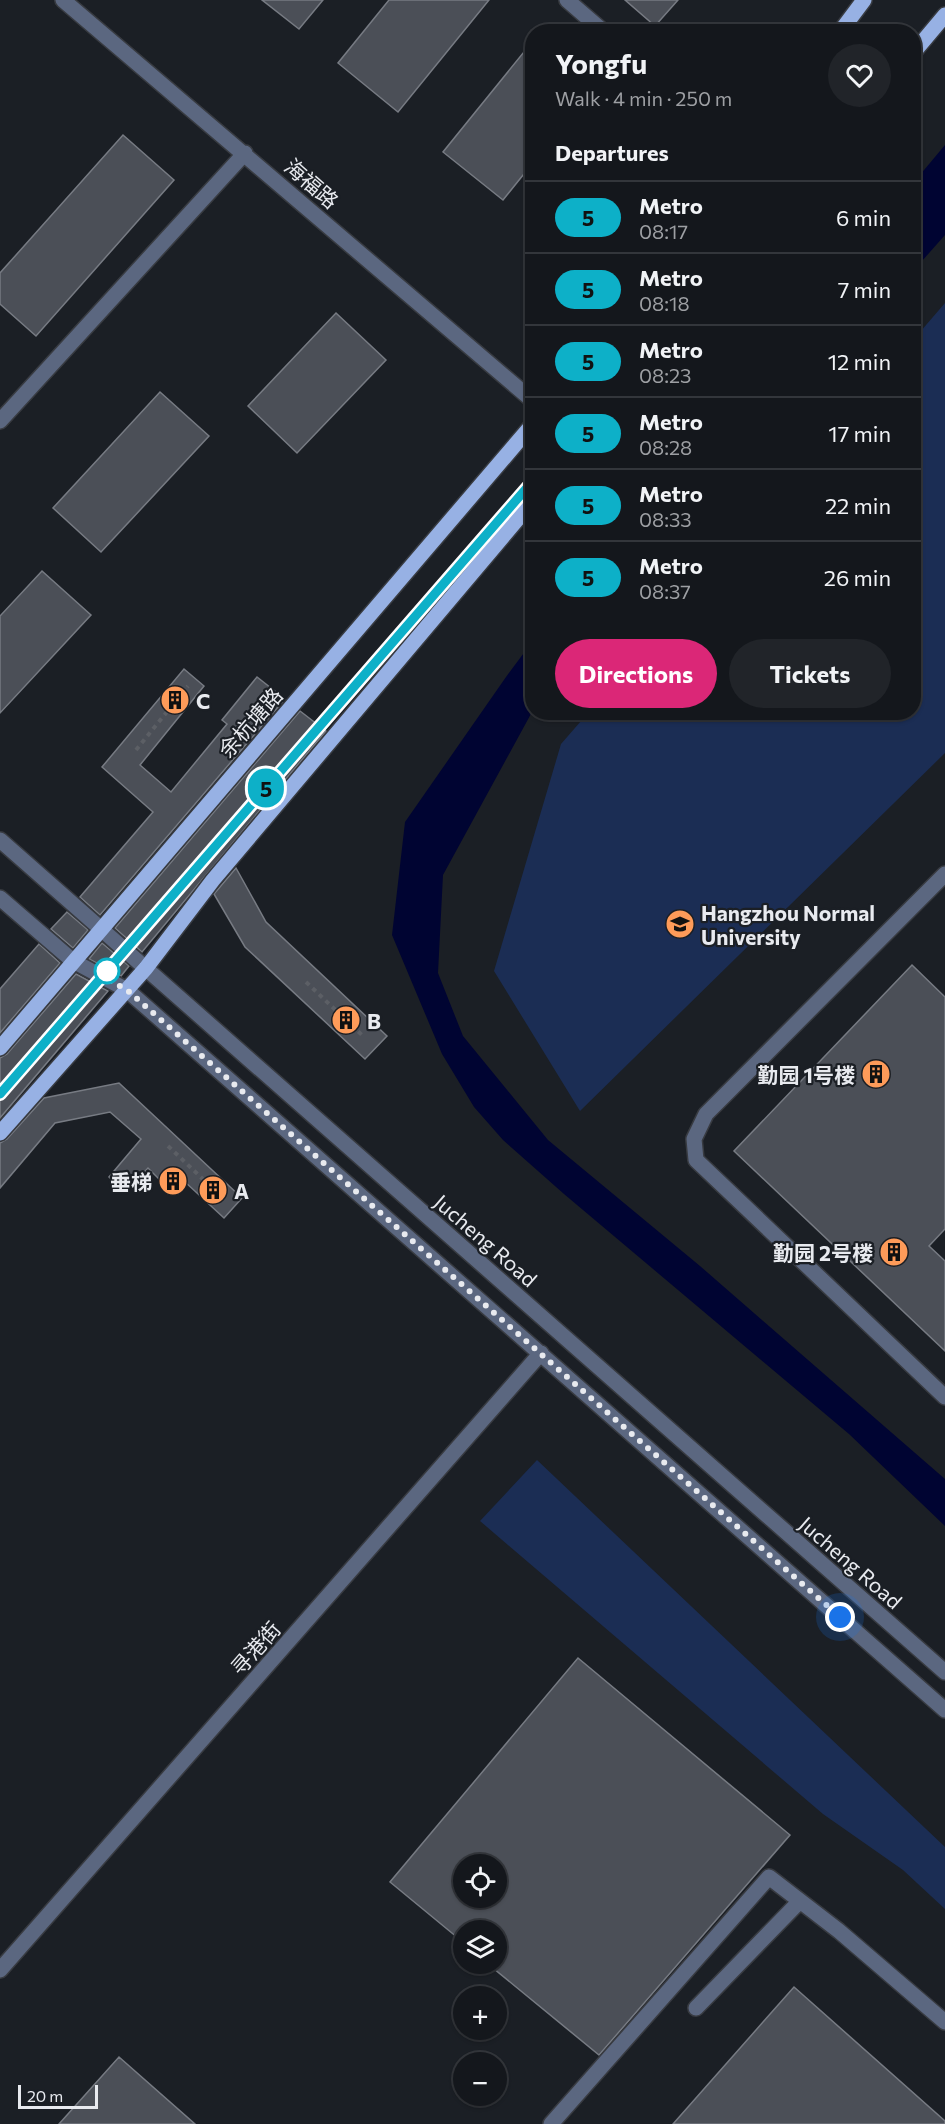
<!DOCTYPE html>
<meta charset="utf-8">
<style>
body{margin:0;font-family:Commissioner,"Noto Sans SC",sans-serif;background:#212429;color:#f1f3f6;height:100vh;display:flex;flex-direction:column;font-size:22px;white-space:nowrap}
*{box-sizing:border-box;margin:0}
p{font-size:20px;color:#9d9fa3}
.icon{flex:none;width:33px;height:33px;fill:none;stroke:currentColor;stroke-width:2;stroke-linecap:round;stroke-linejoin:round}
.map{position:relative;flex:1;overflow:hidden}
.panel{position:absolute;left:525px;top:24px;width:396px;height:696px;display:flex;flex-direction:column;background:#14171c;border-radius:24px;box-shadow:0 2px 4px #0004,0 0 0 2px #33363b}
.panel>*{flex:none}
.badge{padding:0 12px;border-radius:20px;font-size:21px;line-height:39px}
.buttons{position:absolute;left:453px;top:1854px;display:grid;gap:12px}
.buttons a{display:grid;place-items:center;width:54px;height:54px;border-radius:50%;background:#14171c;box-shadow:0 2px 4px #0004,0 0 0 2px #33363b;font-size:30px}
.scale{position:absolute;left:18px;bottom:15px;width:80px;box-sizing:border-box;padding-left:6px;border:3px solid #e8eaef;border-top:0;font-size:16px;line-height:21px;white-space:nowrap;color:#e8eaef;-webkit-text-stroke:4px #1b1f25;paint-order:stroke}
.you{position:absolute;width:30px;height:30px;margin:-15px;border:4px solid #fff;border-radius:50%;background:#1a73e8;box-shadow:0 0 0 9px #1a73e833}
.map>.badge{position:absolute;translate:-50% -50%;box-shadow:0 0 0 3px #fff}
h2{padding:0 30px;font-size:22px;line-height:54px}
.round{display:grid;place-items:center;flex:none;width:63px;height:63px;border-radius:32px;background:#212429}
.overview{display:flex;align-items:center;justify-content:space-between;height:102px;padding:0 30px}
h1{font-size:28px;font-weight:700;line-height:45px}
.primary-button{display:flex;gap:12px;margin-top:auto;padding:12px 30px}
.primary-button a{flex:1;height:69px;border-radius:36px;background:#db2777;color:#fff;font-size:24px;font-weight:700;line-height:69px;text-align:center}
.primary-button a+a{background:#212429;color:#f1f3f6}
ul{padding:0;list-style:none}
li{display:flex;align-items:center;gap:18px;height:72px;padding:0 30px;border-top:2px solid #33363b}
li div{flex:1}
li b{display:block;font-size:22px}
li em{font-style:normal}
li .badge{min-width:66px;font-weight:700;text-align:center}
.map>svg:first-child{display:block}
</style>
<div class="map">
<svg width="945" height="2124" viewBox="0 0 945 2124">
<rect width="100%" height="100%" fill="#1b1f25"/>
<path fill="#1b2d54" d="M 945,303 L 945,753 L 580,1111 L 494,971 L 561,744 L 588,713 L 914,712 L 914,339 Z
M 537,1460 L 945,1847 L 945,1909 L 903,1870 L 823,1814 L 480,1521 Z"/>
<path fill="#000432" d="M 945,145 L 945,235 L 914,270 L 914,182 Z
M 532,642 L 532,712 L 443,875 L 438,973 L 463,1036 L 548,1140 L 700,1266 L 945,1479 L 945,1526 L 849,1434 L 564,1194 L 503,1140 L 474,1107 L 442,1054 L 392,935 L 405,822 L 506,677 Z"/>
<path fill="#4b4f57" stroke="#777b83" stroke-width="1.5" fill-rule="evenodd" d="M 262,0 L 323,0 L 299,29 Z
M 389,0 L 489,0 L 398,112 L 338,63 Z
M 625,0 L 678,0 L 655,26 Z
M 532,42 L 532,164 L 503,200 L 443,152 Z
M 123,135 L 174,180 L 36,336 L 0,304 L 0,273 Z
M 336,313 L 386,360 L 297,453 L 248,406 Z
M 160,392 L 209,436 L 101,552 L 53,508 Z
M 42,571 L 91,615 L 0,713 L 0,616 Z
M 184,669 L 204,686 L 140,765 L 171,792 L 227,724 L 222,720 L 257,677 L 285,699 L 100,915 L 80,897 L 153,812 L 102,767 Z
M 300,711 L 326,731 L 142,952 L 115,928 Z
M 236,868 L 266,922 L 387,1036 L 365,1059 L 245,947 L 214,894 Z
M 67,912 L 88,930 L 73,948 L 51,929 Z
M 102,943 L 129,966 L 121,976 L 89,959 Z
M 39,944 L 60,963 L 0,1033 L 0,989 Z
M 912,965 L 945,997 L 945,1229 L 929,1246 L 945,1261 L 945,1351 L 734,1151 Z
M 76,974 L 108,991 L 0,1118 L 0,1058 L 7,1054 Z
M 119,1083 L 242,1198 L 224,1218 L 184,1181 L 173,1193 L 148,1168 L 125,1193 L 109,1177 L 141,1139 L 110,1112 L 55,1123 L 0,1188 L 0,1143 L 7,1139 L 44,1098 Z
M 578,1658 L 790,1835 L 599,2055 L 488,1964 L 496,1964 L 496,1930 L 464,1930 L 464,1943 L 390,1882 ZM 464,1864 L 496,1864 L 496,1898 L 464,1898 Z
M 794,1987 L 945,2121 L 945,2124 L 673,2124 Z
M 119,2057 L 195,2124 L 59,2124 Z"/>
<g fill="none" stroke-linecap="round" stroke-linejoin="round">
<g stroke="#383b41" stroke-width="18">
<path id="minor" d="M 63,0 L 532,400
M 567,0 L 604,32
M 0,421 L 245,153
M 0,840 L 945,1672
M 945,874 L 706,1114 L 694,1139 L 696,1160 L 945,1397
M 0,898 L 73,961 L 127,990 L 945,1710
M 0,1970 L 541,1353
M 696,2008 L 799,1902
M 551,2124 L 769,1877 L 839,1931 L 945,2022"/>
</g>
<g stroke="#383b41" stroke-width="18">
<path id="major" d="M 840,32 L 864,0
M 914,52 L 945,15
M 0,1048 L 532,425
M 0,1133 L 146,968 L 213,880 L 532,502"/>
</g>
<path stroke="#5c5f65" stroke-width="4" stroke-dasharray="4.5 4.5" stroke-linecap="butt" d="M 136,750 L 188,686
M 306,982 L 364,1037
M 168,1146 L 226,1201"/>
<use href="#minor" stroke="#5b6780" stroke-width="15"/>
<use href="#major" stroke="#97b1e4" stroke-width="15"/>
</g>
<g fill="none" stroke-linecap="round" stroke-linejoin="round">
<g stroke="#fff" stroke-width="14">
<path id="line" d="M 0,1094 L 532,482"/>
</g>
<use href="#line" stroke="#0db0c8" stroke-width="9"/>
<path stroke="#e8eaef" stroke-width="6" stroke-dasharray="0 10.8" d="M 107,971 L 109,980 L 127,990 L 840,1617"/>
</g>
<defs>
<g id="building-disc" transform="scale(1.5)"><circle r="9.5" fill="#fe9b59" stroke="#1b1f25"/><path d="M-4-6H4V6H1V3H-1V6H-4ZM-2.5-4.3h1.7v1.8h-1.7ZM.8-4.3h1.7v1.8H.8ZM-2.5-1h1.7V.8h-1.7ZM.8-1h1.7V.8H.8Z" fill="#111"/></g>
<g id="university-disc" transform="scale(1.5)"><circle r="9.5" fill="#fe9b59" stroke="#1b1f25"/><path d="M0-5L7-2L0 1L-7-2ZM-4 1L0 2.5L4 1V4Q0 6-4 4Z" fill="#111"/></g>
</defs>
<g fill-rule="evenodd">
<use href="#building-disc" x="175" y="700"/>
<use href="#university-disc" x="680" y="924"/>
<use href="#building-disc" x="346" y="1020"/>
<use href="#building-disc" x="876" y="1074"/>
<use href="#building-disc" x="173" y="1181"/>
<use href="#building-disc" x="213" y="1190"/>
<use href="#building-disc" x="894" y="1252"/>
</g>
<circle fill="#fff" stroke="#0db0c8" stroke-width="3" cx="107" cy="971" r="12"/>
<g text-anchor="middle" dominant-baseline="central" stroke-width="4.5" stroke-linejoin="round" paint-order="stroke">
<g font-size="21" fill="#e8eaef" stroke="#1b1f25">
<text transform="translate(312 183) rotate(41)">海福路</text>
<text transform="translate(250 722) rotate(-49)">余杭塘路</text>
<text transform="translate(486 1240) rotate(41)">Jucheng Road</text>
<text transform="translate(851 1562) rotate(41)">Jucheng Road</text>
<text transform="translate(255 1648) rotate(-49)">寻港街</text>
</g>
<g font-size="21" font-weight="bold" fill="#e8eaef" stroke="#1b1f25" text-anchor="start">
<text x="196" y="700">C</text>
<text x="701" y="912">Hangzhou Normal<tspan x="701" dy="24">University</tspan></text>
<text x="367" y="1020">B</text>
<text x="855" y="1074" text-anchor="end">勤园 1号楼</text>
<text x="152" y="1181" text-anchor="end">垂梯</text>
<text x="234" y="1190">A</text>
<text x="873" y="1252" text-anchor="end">勤园 2号楼</text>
</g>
</g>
</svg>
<div class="buttons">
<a><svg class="icon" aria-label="locate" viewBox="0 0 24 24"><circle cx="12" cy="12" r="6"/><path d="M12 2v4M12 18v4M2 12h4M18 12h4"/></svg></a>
<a><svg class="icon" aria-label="layers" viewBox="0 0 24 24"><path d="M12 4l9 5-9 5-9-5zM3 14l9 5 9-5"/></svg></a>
<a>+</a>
<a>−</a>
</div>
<div class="scale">20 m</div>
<div class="you" style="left:840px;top:1617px"></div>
<b class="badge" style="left:266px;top:788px;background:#0db0c8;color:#111">5</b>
<section class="panel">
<div class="overview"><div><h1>Yongfu</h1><p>Walk · 4 min · 250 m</p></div><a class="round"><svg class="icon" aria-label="heart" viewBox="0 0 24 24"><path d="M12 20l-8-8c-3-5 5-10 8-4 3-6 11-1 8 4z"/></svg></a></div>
<h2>Departures</h2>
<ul>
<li><span class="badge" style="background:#0db0c8;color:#111">5</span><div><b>Metro</b><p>08:17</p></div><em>6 min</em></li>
<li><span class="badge" style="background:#0db0c8;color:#111">5</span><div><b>Metro</b><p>08:18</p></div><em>7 min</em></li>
<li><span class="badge" style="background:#0db0c8;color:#111">5</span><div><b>Metro</b><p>08:23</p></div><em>12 min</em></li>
<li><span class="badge" style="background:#0db0c8;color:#111">5</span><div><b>Metro</b><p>08:28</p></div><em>17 min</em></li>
<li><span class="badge" style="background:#0db0c8;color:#111">5</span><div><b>Metro</b><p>08:33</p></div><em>22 min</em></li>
<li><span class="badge" style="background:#0db0c8;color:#111">5</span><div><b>Metro</b><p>08:37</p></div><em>26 min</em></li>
</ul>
<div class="primary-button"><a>Directions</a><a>Tickets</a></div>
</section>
</div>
